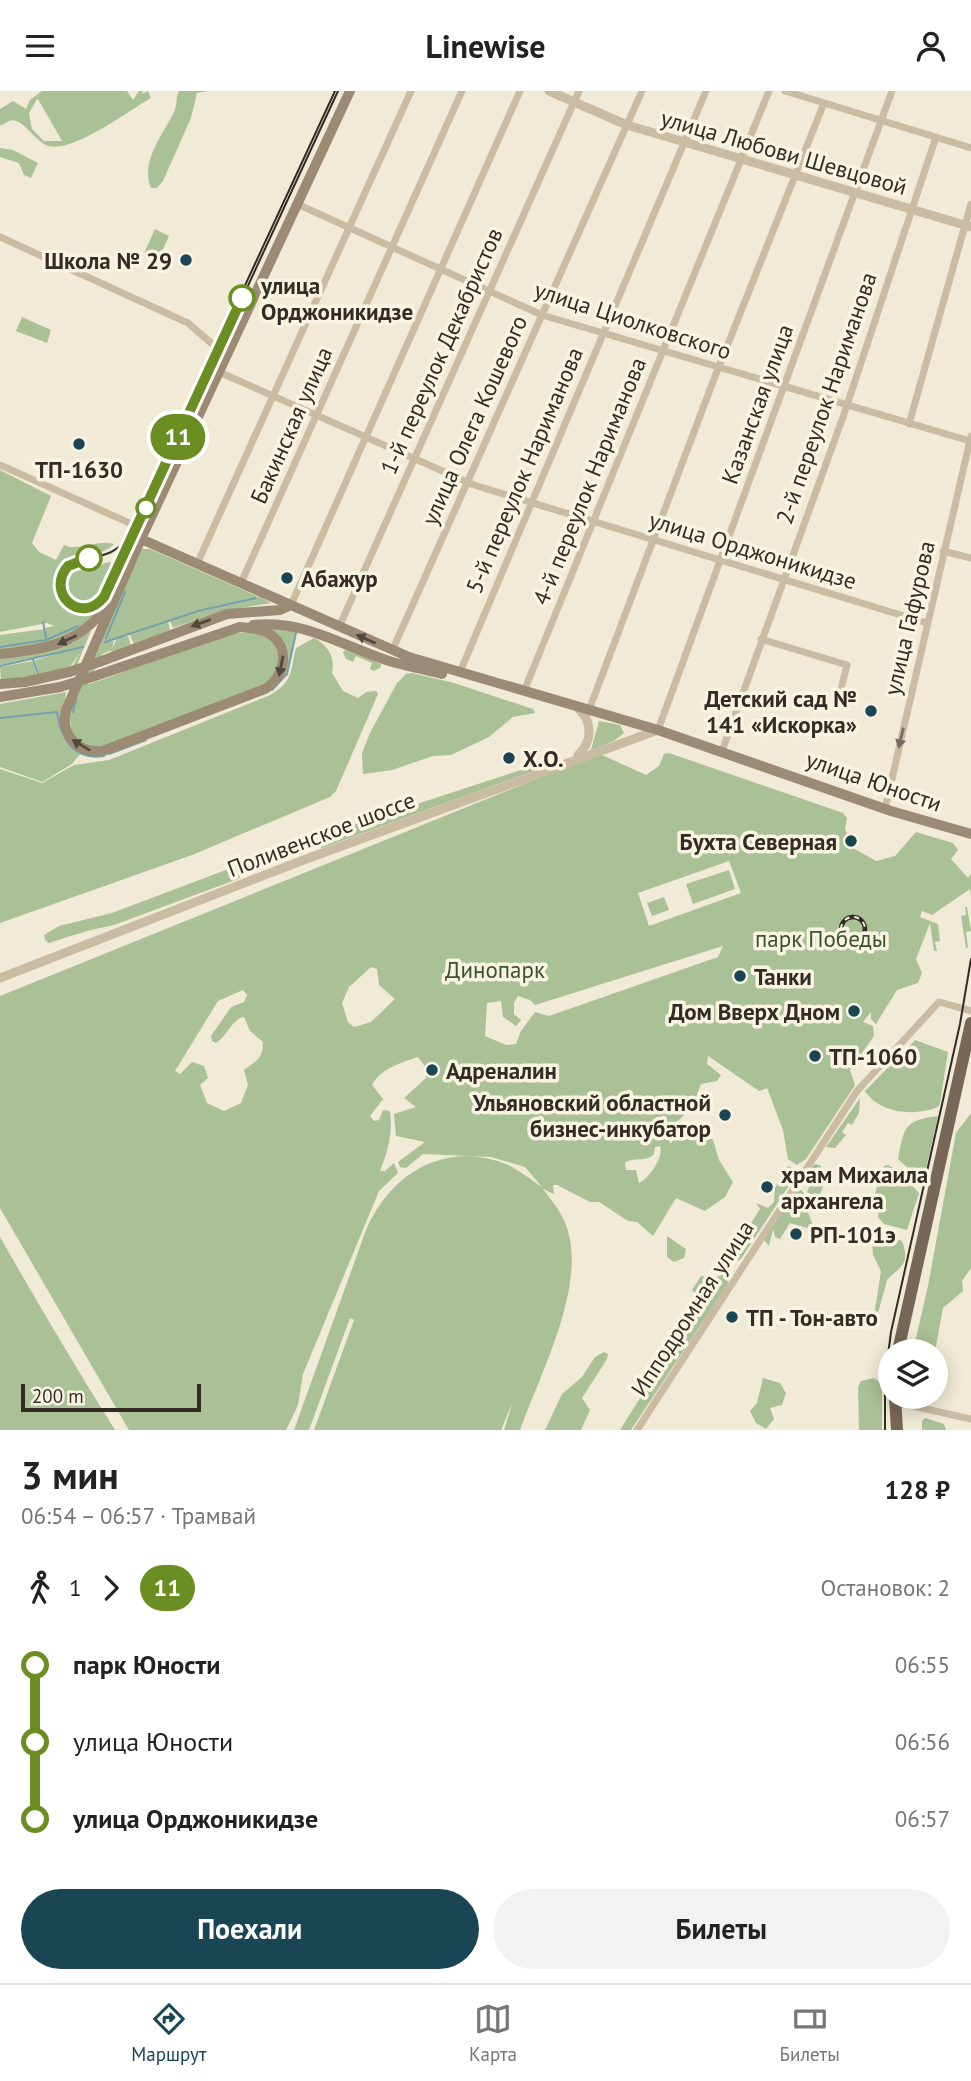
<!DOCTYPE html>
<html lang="ru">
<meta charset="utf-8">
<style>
body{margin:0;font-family:"PT Sans",sans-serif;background:#f2f2f2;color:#222;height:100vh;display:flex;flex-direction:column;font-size:26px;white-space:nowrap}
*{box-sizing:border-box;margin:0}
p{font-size:23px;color:#767676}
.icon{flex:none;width:38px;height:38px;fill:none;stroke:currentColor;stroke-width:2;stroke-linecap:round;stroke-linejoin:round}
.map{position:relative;height:1339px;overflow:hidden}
.panel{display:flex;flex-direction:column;background:#fff;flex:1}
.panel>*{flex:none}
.badge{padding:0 14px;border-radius:23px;font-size:24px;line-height:46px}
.controls{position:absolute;left:878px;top:1248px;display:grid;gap:14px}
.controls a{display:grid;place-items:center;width:70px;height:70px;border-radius:50%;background:#fff;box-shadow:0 4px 18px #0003;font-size:35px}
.scale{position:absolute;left:21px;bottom:18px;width:180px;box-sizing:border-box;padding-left:7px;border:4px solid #332c25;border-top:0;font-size:19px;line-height:24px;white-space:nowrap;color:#332c25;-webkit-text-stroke:5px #f9f3e2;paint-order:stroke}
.map>.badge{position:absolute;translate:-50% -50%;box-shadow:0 0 0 4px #fff}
.legs{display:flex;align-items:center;gap:10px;height:77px;padding:0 21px;font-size:23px}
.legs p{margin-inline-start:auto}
.overview{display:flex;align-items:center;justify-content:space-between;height:119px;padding:0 21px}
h1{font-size:38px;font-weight:700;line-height:52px}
.button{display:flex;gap:14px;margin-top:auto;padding:14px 21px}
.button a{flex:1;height:80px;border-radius:42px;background:#1a4555;color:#fff;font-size:28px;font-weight:700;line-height:80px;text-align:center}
.button a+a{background:#f2f2f2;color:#222}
ul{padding:0 21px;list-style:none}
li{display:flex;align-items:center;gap:24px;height:77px;font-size:26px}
li i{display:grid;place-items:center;width:10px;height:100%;margin:0 9px;background:currentColor}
li i::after{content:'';width:18px;height:18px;margin:-9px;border:5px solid;border-radius:50%;background:#fff}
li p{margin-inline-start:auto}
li:first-child i{background:linear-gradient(#0000 50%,currentColor 0)}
li:last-child i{background:linear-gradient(currentColor 50%,#0000 0)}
header{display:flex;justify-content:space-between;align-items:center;height:91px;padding:0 21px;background:#fff;font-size:32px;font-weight:700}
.menu{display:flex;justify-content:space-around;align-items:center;height:98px;border-top:2px solid #e0e0e0;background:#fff;font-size:19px;color:#767676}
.menu a{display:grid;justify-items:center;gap:4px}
.menu .selected{color:#1a4555}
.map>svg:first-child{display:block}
</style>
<header><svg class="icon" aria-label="menu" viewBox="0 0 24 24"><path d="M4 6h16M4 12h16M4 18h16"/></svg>Linewise<svg class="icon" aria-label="person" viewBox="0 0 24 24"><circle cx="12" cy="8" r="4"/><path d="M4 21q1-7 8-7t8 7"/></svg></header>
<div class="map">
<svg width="971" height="1339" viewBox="0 0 971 1339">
<rect width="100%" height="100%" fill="#f1ead6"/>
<path fill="#aac097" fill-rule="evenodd" d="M 42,0 L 127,0 L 133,9 L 139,0 L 143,0 L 142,3 L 148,0 L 151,7 C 128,20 73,62 48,55 C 34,50 22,25 9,30 C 6,31 4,34 0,34 L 0,18 L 13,10 L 26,18 L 30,9 ZM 37,8 L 38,8 L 62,50 L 44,50 L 32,38 L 29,22 Z
M 179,0 L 208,0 L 197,2 L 191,27 L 163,90 L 157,97 L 151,97 C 140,70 163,44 174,21 C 178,13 175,7 179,0 Z
M 0,57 L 13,59 L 38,72 L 31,87 L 24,84 L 19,72 L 0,66 Z
M 155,138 L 169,145 L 158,169 L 144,163 Z
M 22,226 L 51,239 L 47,252 L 16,240 Z
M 0,379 L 51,405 L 32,452 L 39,461 L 56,469 L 64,454 C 81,461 98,448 114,453 C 101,468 74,460 62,481 L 64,483 L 110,471 L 117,474 C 96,543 65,551 0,560 L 0,544 L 44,538 L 46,549 L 45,537 L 54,535 L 47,532 L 0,541 Z
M 142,458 L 150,458 L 257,505 L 256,508 L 259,505 L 271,512 L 222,520 L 173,537 L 170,530 L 181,526 L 117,547 L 128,545 L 131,554 L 110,563 L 116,549 L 114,548 L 112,559 L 102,563 L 88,593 C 129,583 223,530 263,544 C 277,548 278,563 279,575 L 267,593 L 104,656 L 88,657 L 72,645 L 69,619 Z
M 168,530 L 170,539 L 134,553 L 130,544 Z
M 269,537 L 296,541 L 287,582 L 274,597 L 94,665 L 81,662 L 72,673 L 42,691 L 0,676 L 0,613 L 66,601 L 62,633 L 89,662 L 261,601 L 285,579 Z
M 91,540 L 77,574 L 72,576 L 82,559 L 70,576 L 39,584 L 35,569 L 83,556 L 0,574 L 0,566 Z
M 314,547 C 329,555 335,566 332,582 L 343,600 L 358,607 L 366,601 L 376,600 L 378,603 L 336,700 L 330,706 L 192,764 L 0,832 L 0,678 L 42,692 L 74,674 L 109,669 L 270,604 C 294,590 290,580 296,557 Z
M 347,557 L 381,573 L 381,576 L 374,580 L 370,578 L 372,572 L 356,565 L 353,571 L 346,568 L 343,561 Z
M 33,570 L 37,585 L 1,590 L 0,576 Z
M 412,582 L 454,592 L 533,618 L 535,622 L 513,626 L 489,646 L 451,664 L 433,665 L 392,679 L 363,683 L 362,662 L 370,642 L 397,592 L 406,583 Z
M 599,630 L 620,634 L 624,642 L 614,650 L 591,659 Z
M 669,662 L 843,722 L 847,727 L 845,738 L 853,757 L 876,770 L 895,765 L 916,741 L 953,752 L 958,759 L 951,768 L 968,787 L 971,783 L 971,805 L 970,798 L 932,824 L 922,820 L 920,826 L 938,833 L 940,850 L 935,851 L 937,860 L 934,860 L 930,832 L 916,868 L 922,882 L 918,892 L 897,899 L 876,933 L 871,928 L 871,921 L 863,931 L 873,935 L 874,945 L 850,979 L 855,994 L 806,1068 L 797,1074 L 788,1068 L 783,1039 L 767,997 L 759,1000 L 708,965 L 707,973 L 721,984 L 717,990 L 701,993 L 692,1017 L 668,1039 L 670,1053 L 682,1038 L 690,1037 L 713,1049 L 719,1069 L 733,1091 L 725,1106 L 705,1120 L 676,1107 L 653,1145 L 637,1131 L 628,1130 L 599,1111 L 590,1111 L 557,1094 L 553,1094 L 554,1103 L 543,1098 C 553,1111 563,1123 568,1140 C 585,1199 540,1283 520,1339 L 504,1339 L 513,1310 L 501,1339 L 314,1339 L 354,1229 L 350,1227 L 309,1339 L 294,1339 L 366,1139 C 390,1083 444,1049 506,1073 C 519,1079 530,1088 542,1096 L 525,1076 L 491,1066 L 423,1063 L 406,1077 L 400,1076 L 398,1071 L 425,1051 L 396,1045 L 394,1023 L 416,1016 L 404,1007 L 426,987 L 426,977 L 418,966 C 401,972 381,977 372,994 L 383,1008 L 370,1025 L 374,1030 L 379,1029 L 383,1019 L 390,1020 C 393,1041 388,1060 380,1080 L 385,1080 L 394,1072 L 398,1082 L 379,1100 L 303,1283 L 298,1314 L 286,1339 L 129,1339 L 0,1117 L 0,905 L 593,665 L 602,664 L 646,684 L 659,675 L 664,663 ZM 729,770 L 741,802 L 649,835 L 638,802 ZM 723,855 L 718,866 L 549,925 L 535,921 L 521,940 L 516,953 L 506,954 L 485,945 L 487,912 L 501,910 L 503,926 L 516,935 L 521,929 L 514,923 L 514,912 L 518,905 L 530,909 L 535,914 ZM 371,876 L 377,878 L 379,894 L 395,908 L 371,931 L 354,936 L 348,931 L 342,912 L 349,896 ZM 243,899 L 247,904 L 244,911 L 231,916 L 211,945 L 212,950 L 216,952 C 227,945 233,927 244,926 L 250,940 L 263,951 C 263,968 256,970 244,979 L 248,994 L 241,1012 L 224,1020 L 207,1012 L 200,994 L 208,987 L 204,975 L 192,971 L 180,983 L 175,980 L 218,910 ZM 660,1055 C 664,1066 649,1088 639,1092 L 636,1079 L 626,1079 L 625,1072 C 634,1065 645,1072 654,1063 L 655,1056 Z
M 548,670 L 550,674 L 322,757 L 318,756 L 332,741 Z
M 247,771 L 248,778 L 238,788 L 114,834 C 92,838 70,845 49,852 L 45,849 L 44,844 L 59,835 L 112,822 Z
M 729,779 L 735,798 L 693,813 L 686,793 Z
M 664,806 L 669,819 L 652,825 L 647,812 Z
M 965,816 L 967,816 L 971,840 L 966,841 L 968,857 L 966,857 L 961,825 L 966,824 Z
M 915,949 L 948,961 L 940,1012 L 938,1016 C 914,1026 879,1022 865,1000 Z
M 860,1007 L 859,1022 L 852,1034 L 848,1032 L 842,1041 L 846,1044 L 835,1057 L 826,1056 Z
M 971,1022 L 971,1177 L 962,1190 L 963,1200 L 943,1217 L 935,1260 L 913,1260 L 928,1195 L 956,1042 Z
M 938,1025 L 926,1078 L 914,1083 L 898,1068 C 904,1038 903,1029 938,1025 Z
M 816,1073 L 821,1075 L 821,1083 L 825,1089 L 820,1104 L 814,1106 L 807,1101 L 810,1094 L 805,1089 L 799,1097 L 804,1102 L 804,1112 L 813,1134 L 808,1137 L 790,1132 L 780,1148 L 775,1146 L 773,1138 L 769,1155 L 763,1148 L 812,1075 Z
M 888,1074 L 899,1080 L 919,1102 L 907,1139 L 884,1133 L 878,1126 L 880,1113 L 875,1103 L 877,1095 L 874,1086 L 883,1083 L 884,1075 Z
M 788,1075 L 795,1077 L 794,1087 L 741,1168 L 735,1171 L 733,1161 L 760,1118 L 756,1112 L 768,1117 L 774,1111 L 775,1097 Z
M 881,1142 L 902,1150 C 911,1174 900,1175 887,1189 L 878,1222 L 875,1219 L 881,1180 L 873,1164 L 872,1150 Z
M 667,1145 L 686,1158 L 684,1167 L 674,1171 L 667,1166 Z
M 0,1146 C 37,1211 75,1275 115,1339 L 0,1339 Z
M 729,1181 L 728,1193 L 631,1339 L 620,1339 L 689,1229 L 696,1224 L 700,1209 L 692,1199 L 701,1185 L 714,1187 Z
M 604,1261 L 608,1263 L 607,1268 L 582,1307 L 590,1319 L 581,1339 L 545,1339 L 562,1303 L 582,1286 L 595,1266 Z
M 763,1287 L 780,1292 L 786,1302 L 782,1314 L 770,1317 L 774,1328 L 766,1338 L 756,1332 L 750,1320 L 757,1312 Z
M 874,1287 L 882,1293 L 882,1339 L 859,1339 L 858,1296 L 861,1290 Z
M 925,1327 L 944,1333 L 946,1339 L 922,1339 L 922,1330 Z"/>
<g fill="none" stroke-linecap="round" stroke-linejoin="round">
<path stroke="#75a0ae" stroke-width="2" d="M 43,531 L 46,547
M 106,547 L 125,501
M 105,551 L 198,520 L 256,507
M 0,556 L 46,549 L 78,535
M 33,568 L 38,583
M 0,575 L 83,556
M 272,599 L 287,583 L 296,542
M 73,621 L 76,608
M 0,627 L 57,621 C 61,647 73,670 104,665
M 109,663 L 146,649"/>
<path stroke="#c9bca3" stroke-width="7" d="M 785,0 L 971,57
M 297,113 L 542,224 L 970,350
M 0,146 L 188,232 L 226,265
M 219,281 L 474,394 L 927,532
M 909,333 L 971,113
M 0,374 L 145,439
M 943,460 L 971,467
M 197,473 L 411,0
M 241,492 L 462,0
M 291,514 L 520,0
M 339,536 L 579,0
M 761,548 L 847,574 L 841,598
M 392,560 L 642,0
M 460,581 L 706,0
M 524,600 L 769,0
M 589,619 L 714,288 L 824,12
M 658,639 L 892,0
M 722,660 L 843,326 L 936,46
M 885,718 L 971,345
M 895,1311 L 971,1328
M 637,1339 L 857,1000 L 939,911 L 971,920"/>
<path stroke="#c9bca3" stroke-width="9" d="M 549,0 L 627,34 L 971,136
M 577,616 C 593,630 593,650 578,664
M 0,887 L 301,770 L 658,639"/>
<path stroke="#9c8b74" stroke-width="10" d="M 141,448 L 409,566 L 658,639 L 891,720 L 971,743
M 253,534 C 304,528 342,555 389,570 C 406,575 424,578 442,583
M 0,563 C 42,559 83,553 107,513
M 99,571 L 227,523 L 280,519 L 291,514
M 92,586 L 240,536 C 249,537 259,537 268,542 C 291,555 286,585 265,598 L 103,660 C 78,663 60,644 66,619 L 141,448 L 350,0
M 0,593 L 25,591 L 69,581
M 0,606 L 60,596"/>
<path stroke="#766756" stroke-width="12" d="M 898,1260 L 971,932
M 895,1306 L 897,1339"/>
<path stroke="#332c25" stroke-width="2" d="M 335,0 L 130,443 C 109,477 79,457 62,484 L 62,503 L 71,515 L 89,518 L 104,506 L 338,0
M 885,1339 L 885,1287 L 891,1241 L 960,933 L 971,868"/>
<g stroke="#332c25" stroke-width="4.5">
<path id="rail" d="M841 838a12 12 0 1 1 24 0a12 12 0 1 1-24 0Z"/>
</g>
<use href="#rail" stroke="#f9f3e2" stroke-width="2" stroke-dasharray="5" stroke-linecap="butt"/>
<path stroke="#9c8b74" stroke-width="10" d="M 69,581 L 99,571
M 60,596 L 92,586"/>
</g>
<defs><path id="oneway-solid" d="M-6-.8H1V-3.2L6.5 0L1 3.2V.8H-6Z" transform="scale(1.75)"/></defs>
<g fill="#52483d">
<use href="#oneway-solid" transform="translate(201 532) rotate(160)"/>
<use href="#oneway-solid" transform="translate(366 548) rotate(-156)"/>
<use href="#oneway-solid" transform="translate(67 549) rotate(154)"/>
<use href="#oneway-solid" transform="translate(281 575) rotate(101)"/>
<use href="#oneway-solid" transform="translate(81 654) rotate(-149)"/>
</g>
<use fill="#766d5e" href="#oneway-solid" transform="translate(901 647) rotate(103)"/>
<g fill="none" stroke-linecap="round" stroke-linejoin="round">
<g stroke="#fff" stroke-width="16">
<path id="line-1" d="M 89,467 L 68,475 C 45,502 81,535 104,506 L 242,207"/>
</g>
<use href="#line-1" stroke="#6b8e23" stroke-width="10"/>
</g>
<g fill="#1a4555" stroke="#f9f3e2" stroke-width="2.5">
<circle cx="186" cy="169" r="7"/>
<circle cx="79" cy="353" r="7"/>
<circle cx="287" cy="487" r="7"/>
<circle cx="871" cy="620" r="7"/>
<circle cx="509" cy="667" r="7"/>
<circle cx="851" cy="750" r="7"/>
<circle cx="740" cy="885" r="7"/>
<circle cx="854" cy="920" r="7"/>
<circle cx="815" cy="965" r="7"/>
<circle cx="432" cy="979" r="7"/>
<circle cx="725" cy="1024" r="7"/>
<circle cx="767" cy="1096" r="7"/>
<circle cx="796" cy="1143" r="7"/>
<circle cx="732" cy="1226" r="7"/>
</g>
<g fill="#fff" stroke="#6b8e23" stroke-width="3.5">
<circle cx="242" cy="207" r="12"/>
<circle cx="146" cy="417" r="9"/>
<circle cx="89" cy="467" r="12"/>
</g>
<g text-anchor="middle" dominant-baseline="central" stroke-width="7" stroke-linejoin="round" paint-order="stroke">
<g font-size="23" fill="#332c25" stroke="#f9f3e2">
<text transform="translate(784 61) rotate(16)">улица Любови Шевцовой</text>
<text transform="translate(633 229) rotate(18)">улица Циолковского</text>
<text transform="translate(441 260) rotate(-66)">1-й переулок Декабристов</text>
<text transform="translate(826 307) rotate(-71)">2-й переулок Нариманова</text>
<text transform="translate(757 313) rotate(-70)">Казанская улица</text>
<text transform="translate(474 329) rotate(-66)">улица Олега Кошевого</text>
<text transform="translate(291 334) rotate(-66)">Бакинская улица</text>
<text transform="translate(524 379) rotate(-67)">5-й переулок Нариманова</text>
<text transform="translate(589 390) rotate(-68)">4-й переулок Нариманова</text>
<text transform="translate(753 459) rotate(17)">улица Орджоникидзе</text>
<text transform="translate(909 527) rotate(-77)">улица Гафурова</text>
<text transform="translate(874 690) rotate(19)">улица Юности</text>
<text transform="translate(321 743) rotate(-21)">Поливенское шоссе</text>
<text transform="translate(692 1217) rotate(-57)">Ипподромная улица</text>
</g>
<g font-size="23" font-weight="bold" fill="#332c25" stroke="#f9f3e2" text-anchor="start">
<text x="172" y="169" text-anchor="end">Школа № 29</text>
<text x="79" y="378" text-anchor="middle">ТП-1630</text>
<text x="301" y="487">Абажур</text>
<text x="857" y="607" text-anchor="end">Детский сад №<tspan x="857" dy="26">141 «Искорка»</tspan></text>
<text x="523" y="667">Х.О.</text>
<text x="837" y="750" text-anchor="end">Бухта Северная</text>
<text x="754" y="885">Танки</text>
<text x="840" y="920" text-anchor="end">Дом Вверх Дном</text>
<text x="829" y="965">ТП-1060</text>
<text x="446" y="979">Адреналин</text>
<text x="711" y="1011" text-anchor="end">Ульяновский областной<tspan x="711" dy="26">бизнес-инкубатор</tspan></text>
<text x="781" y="1083">храм Михаила<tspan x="781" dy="26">архангела</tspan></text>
<text x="810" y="1143">РП-101э</text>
<text x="746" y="1226">ТП - Тон-авто</text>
</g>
<g font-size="23" font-weight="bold" fill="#332c25" stroke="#f9f3e2" text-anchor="start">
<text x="261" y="194">улица<tspan x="261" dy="26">Орджоникидзе</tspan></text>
</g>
<g font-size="23" fill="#3a5229" stroke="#f9f3e2">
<text x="821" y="847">парк Победы</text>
<text x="495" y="878">Динопарк</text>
</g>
</g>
</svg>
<div class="controls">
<a><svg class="icon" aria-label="layers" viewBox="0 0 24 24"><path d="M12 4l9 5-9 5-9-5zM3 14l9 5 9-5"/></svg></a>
</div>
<div class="scale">200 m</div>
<b class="badge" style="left:178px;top:346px;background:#6b8e23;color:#fff">11</b>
</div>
<section class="panel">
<div class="overview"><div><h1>3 мин</h1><p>06:54 – 06:57 · Трамвай</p></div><b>128 ₽</b></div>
<div class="legs"><svg class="icon" aria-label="walk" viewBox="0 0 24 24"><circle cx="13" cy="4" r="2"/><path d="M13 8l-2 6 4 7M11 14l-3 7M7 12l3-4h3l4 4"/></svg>1<svg class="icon" aria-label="forward" viewBox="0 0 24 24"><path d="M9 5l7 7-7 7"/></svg><b class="badge" style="background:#6b8e23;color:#fff">11</b><p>Остановок: 2</p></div>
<ul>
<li><i style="color:#6b8e23"></i><b>парк Юности</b><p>06:55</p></li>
<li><i style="color:#6b8e23"></i><span>улица Юности</span><p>06:56</p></li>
<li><i style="color:#6b8e23"></i><b>улица Орджоникидзе</b><p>06:57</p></li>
</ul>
<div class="button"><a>Поехали</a><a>Билеты</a></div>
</section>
<nav class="menu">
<a class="selected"><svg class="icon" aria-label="directions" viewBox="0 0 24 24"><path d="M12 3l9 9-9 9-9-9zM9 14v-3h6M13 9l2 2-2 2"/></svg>Маршрут</a>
<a><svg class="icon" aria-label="map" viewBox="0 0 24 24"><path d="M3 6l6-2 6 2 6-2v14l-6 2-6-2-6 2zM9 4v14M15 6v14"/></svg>Карта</a>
<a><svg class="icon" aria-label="tickets" viewBox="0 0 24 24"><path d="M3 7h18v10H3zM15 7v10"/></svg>Билеты</a>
</nav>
